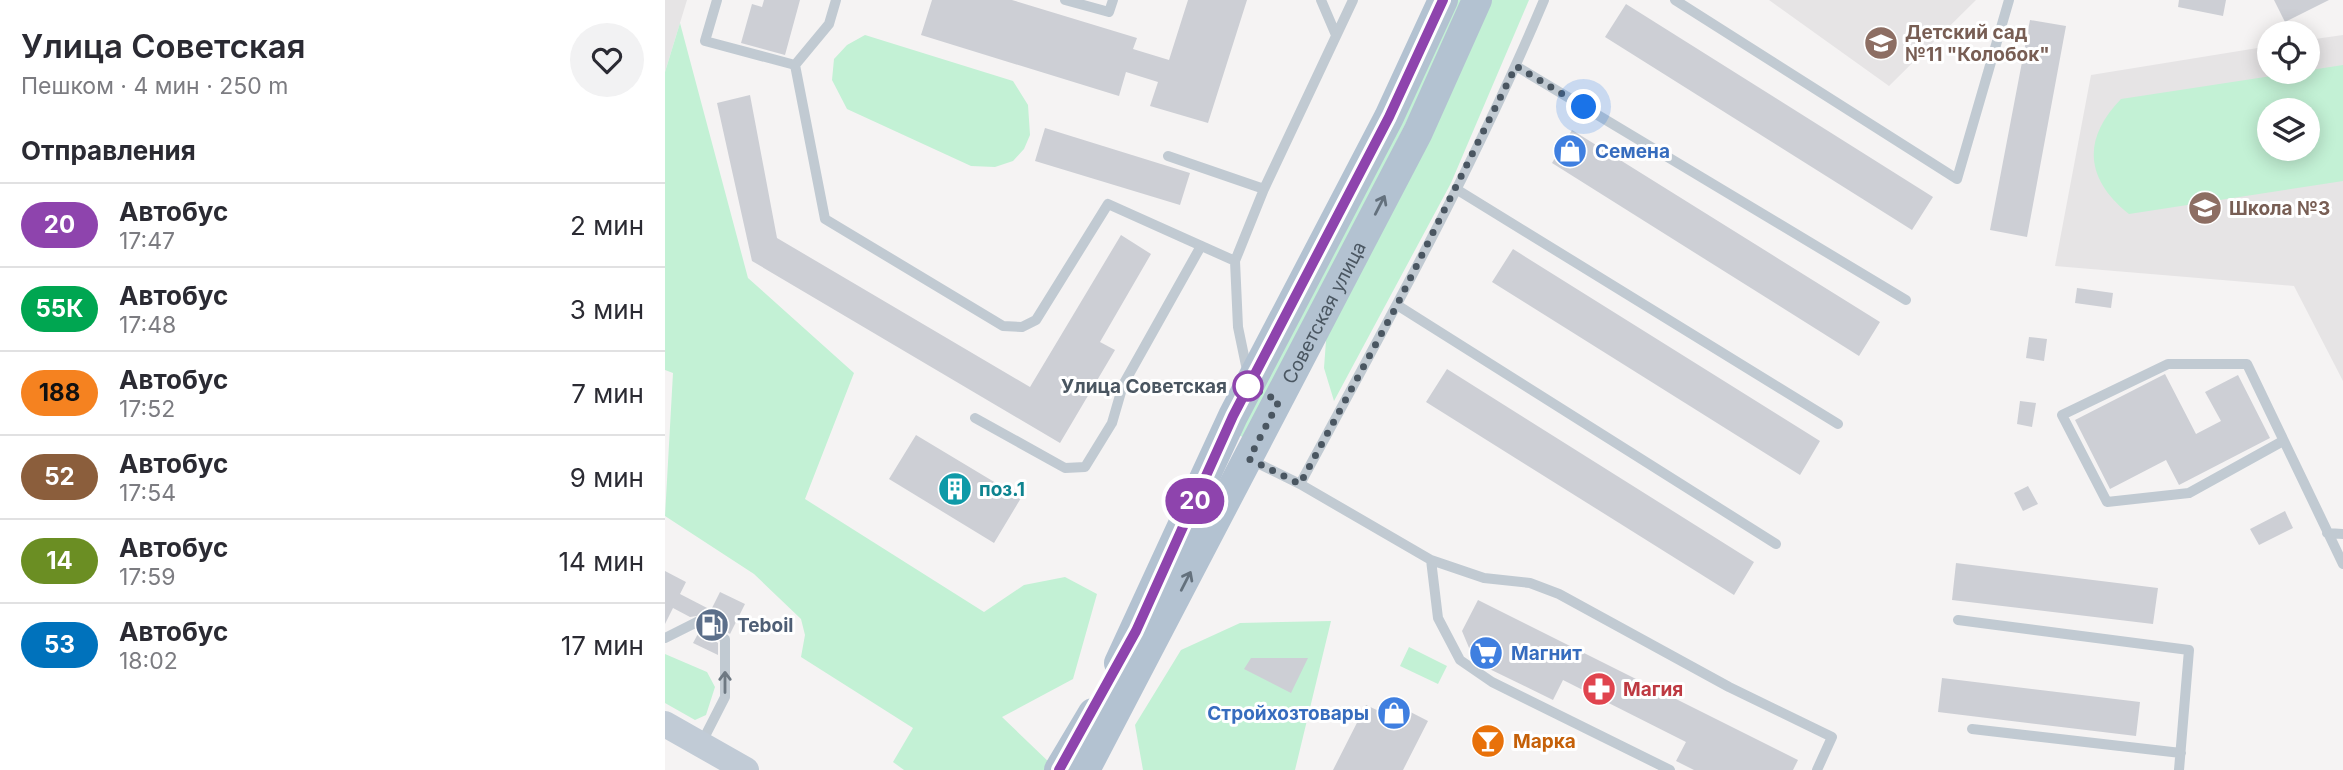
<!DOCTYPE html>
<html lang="ru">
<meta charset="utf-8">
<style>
body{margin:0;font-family:Inter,sans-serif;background:#f2f2f3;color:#2b2b33;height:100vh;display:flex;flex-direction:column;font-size:26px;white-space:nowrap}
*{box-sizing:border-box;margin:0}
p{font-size:23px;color:#7c7c81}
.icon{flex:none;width:38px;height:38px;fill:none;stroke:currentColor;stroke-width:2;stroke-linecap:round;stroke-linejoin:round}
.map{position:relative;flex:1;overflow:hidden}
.details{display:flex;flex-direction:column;background:#fff;width:665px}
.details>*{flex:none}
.badge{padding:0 14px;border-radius:23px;font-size:24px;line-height:46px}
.controls{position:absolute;left:1592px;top:21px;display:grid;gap:14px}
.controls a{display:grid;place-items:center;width:63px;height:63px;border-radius:50%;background:#fff;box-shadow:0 4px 18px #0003;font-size:35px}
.you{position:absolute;width:35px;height:35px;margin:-18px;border:5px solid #fff;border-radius:50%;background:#1a73e8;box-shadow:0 0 0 10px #1a73e833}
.map>.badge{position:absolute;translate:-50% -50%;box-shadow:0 0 0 4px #fff}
h2{padding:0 21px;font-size:26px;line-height:63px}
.round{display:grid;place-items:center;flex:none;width:74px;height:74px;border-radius:37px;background:#f2f2f3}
.overview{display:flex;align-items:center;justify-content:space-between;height:119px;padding:0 21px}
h1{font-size:33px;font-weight:600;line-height:52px}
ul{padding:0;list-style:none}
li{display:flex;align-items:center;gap:21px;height:84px;padding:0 21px;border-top:2px solid #e1e1e2}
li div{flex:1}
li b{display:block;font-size:26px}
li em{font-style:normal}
li .badge{min-width:77px;font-weight:700;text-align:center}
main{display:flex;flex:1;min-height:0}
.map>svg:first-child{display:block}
</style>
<main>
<section class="details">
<div class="overview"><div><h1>Улица Советская</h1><p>Пешком · 4 мин · 250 m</p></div><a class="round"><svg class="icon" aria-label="heart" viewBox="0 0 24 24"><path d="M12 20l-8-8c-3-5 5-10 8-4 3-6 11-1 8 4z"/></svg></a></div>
<h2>Отправления</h2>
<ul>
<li><span class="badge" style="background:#8e44ad;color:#fff">20</span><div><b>Автобус</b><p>17:47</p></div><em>2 мин</em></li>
<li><span class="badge" style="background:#00a651;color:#fff">55К</span><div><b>Автобус</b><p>17:48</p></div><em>3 мин</em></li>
<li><span class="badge" style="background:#f58220;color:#111">188</span><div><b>Автобус</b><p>17:52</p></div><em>7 мин</em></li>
<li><span class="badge" style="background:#8b5e3c;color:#fff">52</span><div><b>Автобус</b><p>17:54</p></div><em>9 мин</em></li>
<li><span class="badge" style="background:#6b8e23;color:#fff">14</span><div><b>Автобус</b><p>17:59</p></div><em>14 мин</em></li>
<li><span class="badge" style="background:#0072bc;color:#fff">53</span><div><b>Автобус</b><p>18:02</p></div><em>17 мин</em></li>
</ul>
</section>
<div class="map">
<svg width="1678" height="770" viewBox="0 0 1678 770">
<rect width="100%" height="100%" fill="#f5f3f3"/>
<path fill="#e6e4e5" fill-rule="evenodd" d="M 0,0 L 22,0 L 0,72 Z
M 1104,0 L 1311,0 L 1224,86 Z
M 1678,35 L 1678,381 L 1629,286 L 1390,266 L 1426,75 L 1605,46 L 1605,72 L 1643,72 L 1643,40 ZM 1605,110 L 1643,110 L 1643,149 L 1605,149 Z"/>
<path fill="#c3f1d5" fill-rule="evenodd" d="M 790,0 L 800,0 L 787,32 L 581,439 L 572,434 Z
M 818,0 L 864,0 L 786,183 L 669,401 L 659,368 L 662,327 Z
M 15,23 L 83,278 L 189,373 L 140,499 L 319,612 L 359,585 L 400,577 L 432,594 L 408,679 L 337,717 L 387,765 L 380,770 L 239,770 L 228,762 L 248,728 L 136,657 L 140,635 L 136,619 L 89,574 L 0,516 L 8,373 L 0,370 L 0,72 Z
M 200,35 L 348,81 L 363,105 L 365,135 L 359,149 L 348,161 L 330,167 L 306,166 L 182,109 L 167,80 L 169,59 L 182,45 Z
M 1678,65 L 1678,181 L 1464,214 C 1420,179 1417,139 1456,99 ZM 1605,110 L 1643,110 L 1643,149 L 1605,149 Z
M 666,621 L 630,770 L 478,770 L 470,725 L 516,650 L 575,623 Z
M 744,647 L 782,666 L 773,684 L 735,666 Z
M 0,654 L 42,672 L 50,687 L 41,715 L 30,720 L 0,703 Z"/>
<path fill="#cdcfd5" d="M 99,0 L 135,0 L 120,55 L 76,43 L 87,4 L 97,7 Z
M 267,0 L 347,0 L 472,38 L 468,49 L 504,60 L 523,0 L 582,0 L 543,123 L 485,106 L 493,82 L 461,72 L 454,96 L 256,35 Z
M 1514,0 L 1561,0 L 1558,16 L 1513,7 Z
M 1609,0 L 1664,0 L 1620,22 Z
M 961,4 L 1268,197 L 1247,230 L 940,37 Z
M 1365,20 L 1401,26 L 1362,237 L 1325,230 Z
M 85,95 L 112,238 L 365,387 L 456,235 L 486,254 L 435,342 L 450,350 L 395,443 L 87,261 L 52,103 Z
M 380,128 L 525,173 L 515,205 L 370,161 Z
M 907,130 L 1215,322 L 1194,356 L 887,163 Z
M 848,249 L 1155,441 L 1135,475 L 827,282 Z
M 1412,288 L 1448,293 L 1446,308 L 1410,303 Z
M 1364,337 L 1382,339 L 1379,361 L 1361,358 Z
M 782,369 L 1089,562 L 1069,595 L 761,402 Z
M 1500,374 L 1531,434 L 1556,421 L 1540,392 L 1573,375 L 1605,438 L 1514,485 L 1501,460 L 1445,489 L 1410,420 Z
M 1355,401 L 1371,403 L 1367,427 L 1352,424 Z
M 251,435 L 356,498 L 329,543 L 224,479 Z
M 1363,486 L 1373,504 L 1358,511 L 1349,493 Z
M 1620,511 L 1628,528 L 1594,545 L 1585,529 Z
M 1291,563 L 1493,588 L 1488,624 L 1287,600 Z
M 0,571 L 21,582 L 15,594 L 46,610 L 55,592 L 80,604 L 65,634 L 38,615 L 25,617 L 8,608 L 0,624 Z
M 813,600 L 1133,760 L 1128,770 L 1029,770 L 1011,761 L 1021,742 L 898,680 L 888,700 L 810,662 L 797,631 Z
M 35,630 L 53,643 L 53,655 L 28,643 Z
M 586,658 L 643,658 L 626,693 L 579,669 Z
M 1277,678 L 1475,702 L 1471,736 L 1273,712 Z
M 722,700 L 763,721 L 738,770 L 668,770 L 701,705 L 716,712 Z"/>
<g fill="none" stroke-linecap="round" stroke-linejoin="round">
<path stroke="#c1cad2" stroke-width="10" d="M 52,0 L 40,41 L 130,65
M 400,0 L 444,12 L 448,0
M 656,0 L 671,35
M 1010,0 L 1292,179 L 1344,0
M 130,65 L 160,219 L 338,326 L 357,327 L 371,320 L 443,204 L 570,261
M 130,65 L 164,24 L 171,0
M 851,66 L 1241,300
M 503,156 L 599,189
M 791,189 L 1173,424
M 732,305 L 1111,544
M 583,375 L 573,327 L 570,261 L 599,189 L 688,0
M 310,418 L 400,468 L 420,467 L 447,423 L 458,385 L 536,246
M 1618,441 L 1524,493 L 1442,502 L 1397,415 L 1503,364 L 1582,364 L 1678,564
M 584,459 L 635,484 L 766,560 L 819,578 L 865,583 L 894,594 L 1064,687 L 1167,737 L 1152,770
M 635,484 C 721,325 809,167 879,0
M 1662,533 L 1678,534
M 766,560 L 773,618 L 795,660 L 827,682 L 1005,770
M 1293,620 L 1524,650 L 1514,770
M 0,638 L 34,621 L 60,639 L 60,697 L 36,744
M 1307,729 L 1516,753"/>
<path stroke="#c1cbd6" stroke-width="26" d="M 0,724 L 81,770"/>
<g stroke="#b3c2d1" stroke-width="30">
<path d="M 454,663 L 568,416 L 724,117 L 778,0"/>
<path d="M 394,770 L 428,713"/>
<path id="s1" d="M 420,770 L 753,132 L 812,0"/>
</g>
</g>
<defs><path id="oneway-shaft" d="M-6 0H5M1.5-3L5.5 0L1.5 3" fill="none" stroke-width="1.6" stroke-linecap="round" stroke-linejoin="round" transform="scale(1.75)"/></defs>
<g stroke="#64717d">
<use href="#oneway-shaft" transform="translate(715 205) rotate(-63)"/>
<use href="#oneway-shaft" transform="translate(521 581) rotate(-63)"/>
</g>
<use stroke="#6e7983" href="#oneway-shaft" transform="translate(60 682) rotate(-90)"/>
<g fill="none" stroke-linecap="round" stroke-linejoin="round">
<g stroke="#fff" stroke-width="16">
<path id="line" d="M 394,770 L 471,631 L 568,416 L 724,117 L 778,0"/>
</g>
<use href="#line" stroke="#8e44ad" stroke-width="10"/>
<path stroke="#4a5661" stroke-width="7" stroke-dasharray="0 12.6" d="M 583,386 L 614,401 L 584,459 L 635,484 L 732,305 L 851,66 L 919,107"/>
</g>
<defs>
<g id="school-disc" transform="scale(1.75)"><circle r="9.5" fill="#8d6e63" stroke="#fff"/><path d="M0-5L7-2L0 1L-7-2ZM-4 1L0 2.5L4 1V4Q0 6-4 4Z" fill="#fff"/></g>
<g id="shop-disc" transform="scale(1.75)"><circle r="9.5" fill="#3f7fe0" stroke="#fff"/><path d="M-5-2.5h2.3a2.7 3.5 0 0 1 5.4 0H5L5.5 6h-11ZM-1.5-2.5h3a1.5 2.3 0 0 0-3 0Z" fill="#fff"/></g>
<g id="building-disc" transform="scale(1.75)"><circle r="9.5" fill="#0f9aa8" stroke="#fff"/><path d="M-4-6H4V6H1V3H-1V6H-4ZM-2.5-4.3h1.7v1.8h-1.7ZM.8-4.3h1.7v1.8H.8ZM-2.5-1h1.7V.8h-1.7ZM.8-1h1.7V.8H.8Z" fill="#fff"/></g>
<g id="fuel-disc" transform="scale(1.75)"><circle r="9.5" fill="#5c6f8a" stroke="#fff"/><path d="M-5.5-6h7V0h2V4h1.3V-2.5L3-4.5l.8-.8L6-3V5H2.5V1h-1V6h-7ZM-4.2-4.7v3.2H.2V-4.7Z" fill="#fff"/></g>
<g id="supermarket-disc" transform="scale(1.75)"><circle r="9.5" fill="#3f7fe0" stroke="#fff"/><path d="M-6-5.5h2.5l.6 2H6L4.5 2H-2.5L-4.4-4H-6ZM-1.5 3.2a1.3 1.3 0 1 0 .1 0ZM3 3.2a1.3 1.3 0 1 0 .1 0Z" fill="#fff"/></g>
<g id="pharmacy-disc" transform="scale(1.75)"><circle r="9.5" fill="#e0444e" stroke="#fff"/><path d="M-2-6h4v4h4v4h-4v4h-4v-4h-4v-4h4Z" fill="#fff"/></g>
<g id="bar-disc" transform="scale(1.75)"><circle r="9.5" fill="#e8710a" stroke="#fff"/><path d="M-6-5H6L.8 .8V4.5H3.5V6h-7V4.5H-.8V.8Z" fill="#fff"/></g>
</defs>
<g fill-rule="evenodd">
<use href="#school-disc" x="1216" y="43"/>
<use href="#shop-disc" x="905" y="151"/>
<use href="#school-disc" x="1540" y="208"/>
<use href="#building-disc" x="290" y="489"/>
<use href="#fuel-disc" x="47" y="625"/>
<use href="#supermarket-disc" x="821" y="653"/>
<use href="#pharmacy-disc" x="934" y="689"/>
<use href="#shop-disc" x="729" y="713"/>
<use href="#bar-disc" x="823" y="741"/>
</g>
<circle fill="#fff" stroke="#8e44ad" stroke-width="3.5" cx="583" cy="386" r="14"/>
<g text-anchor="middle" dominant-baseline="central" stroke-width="6" stroke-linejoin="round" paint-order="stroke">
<g font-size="19" font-weight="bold" fill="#785e54" stroke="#fff" text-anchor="start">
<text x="1240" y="32">Детский сад<tspan x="1240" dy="22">№11 "Колобок"</tspan></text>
<text x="1564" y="208">Школа №3</text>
</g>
<g font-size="19" font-weight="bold" fill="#366cbe" stroke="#fff" text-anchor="start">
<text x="930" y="151">Семена</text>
<text x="846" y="653">Магнит</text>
<text x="704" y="713" text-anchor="end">Стройхозтовары</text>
</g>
<g font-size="19" fill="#4a5661" stroke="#fff">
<text stroke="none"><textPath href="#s1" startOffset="516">Советская улица</textPath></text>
</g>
<g font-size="19" font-weight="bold" fill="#4a5661" stroke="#fff" text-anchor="end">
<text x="562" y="386">Улица Советская</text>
</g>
<g font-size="19" font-weight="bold" fill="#0d838f" stroke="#fff" text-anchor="start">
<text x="314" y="489">поз.1</text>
</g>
<g font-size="19" font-weight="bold" fill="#4e5e75" stroke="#fff" text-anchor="start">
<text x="72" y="625">Teboil</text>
</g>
<g font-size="19" font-weight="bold" fill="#be3a42" stroke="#fff" text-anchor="start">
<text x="958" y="689">Магия</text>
</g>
<g font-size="19" font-weight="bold" fill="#c56008" stroke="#fff" text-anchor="start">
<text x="848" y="741">Марка</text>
</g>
</g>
</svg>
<div class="controls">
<a><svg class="icon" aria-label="locate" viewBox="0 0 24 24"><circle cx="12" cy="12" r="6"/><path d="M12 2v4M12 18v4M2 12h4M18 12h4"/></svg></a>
<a><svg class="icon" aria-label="layers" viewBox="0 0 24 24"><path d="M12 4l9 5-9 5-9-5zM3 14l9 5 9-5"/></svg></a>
</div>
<div class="you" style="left:919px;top:107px"></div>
<b class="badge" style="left:530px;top:501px;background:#8e44ad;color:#fff">20</b>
</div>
</main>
